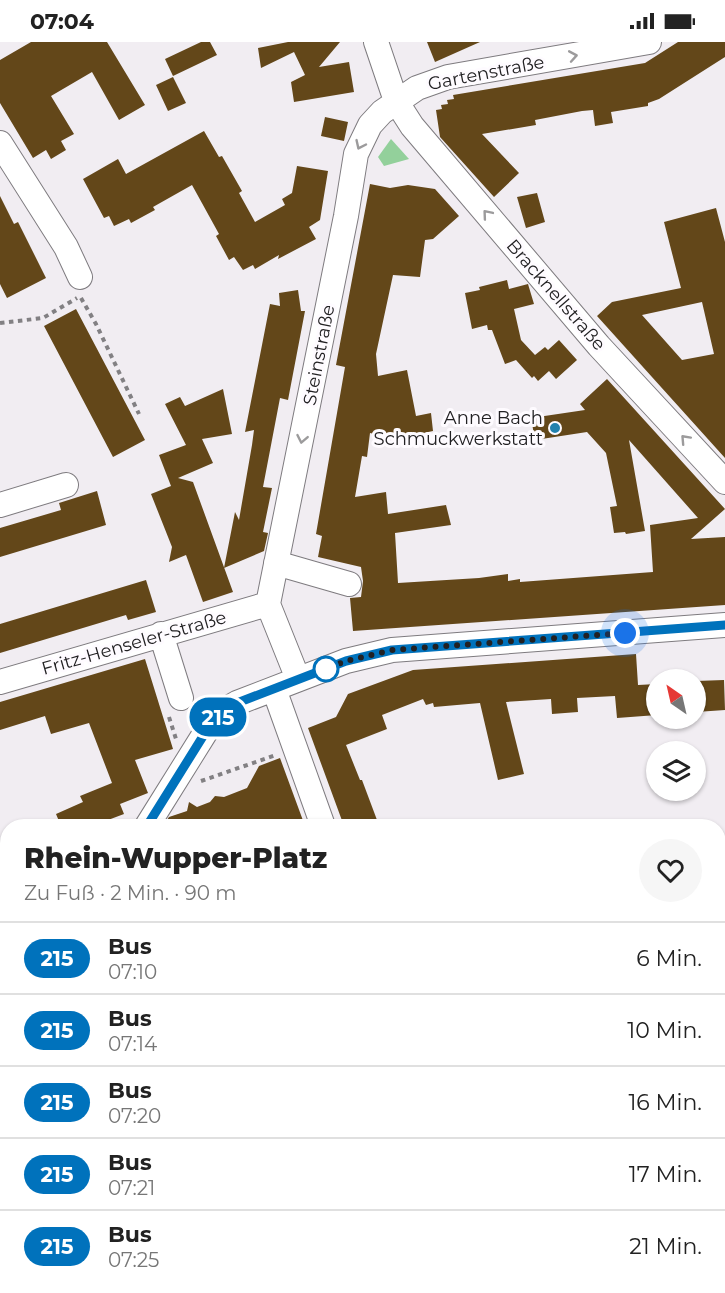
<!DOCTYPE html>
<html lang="de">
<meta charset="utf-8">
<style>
body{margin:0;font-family:Montserrat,sans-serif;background:#f6f6f6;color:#222;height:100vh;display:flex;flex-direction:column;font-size:22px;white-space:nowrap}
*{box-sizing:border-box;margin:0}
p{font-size:20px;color:#767676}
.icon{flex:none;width:33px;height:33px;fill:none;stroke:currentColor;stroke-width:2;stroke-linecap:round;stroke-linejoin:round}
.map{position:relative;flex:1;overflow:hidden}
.sheet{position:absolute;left:0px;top:777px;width:726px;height:474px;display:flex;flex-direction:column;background:#fff;border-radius:24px 24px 0 0;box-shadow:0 2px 4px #0004}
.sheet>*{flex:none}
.badge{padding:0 12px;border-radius:20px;font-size:21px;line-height:39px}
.needle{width:39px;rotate:326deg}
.controls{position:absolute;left:646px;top:627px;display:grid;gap:12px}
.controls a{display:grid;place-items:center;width:60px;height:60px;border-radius:50%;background:#fff;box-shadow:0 2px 4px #0004;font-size:30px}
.you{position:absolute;width:30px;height:30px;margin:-15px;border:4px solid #fff;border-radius:50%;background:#1a73e8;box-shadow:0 0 0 9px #1a73e833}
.map>.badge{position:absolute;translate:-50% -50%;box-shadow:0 0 0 3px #fff}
.round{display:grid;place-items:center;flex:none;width:63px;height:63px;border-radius:32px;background:#f6f6f6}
.head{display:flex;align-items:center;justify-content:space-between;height:102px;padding:0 24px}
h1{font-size:28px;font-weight:800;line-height:45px}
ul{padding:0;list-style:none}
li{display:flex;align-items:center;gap:18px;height:72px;padding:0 24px;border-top:2px solid #e0e0e0}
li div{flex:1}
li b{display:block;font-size:22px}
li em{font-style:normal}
li .badge{min-width:66px;font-weight:700;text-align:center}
.status{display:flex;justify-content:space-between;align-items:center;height:42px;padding:0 30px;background:#fff;direction:ltr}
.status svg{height:16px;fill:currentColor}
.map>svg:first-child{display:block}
</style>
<div class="status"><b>07:04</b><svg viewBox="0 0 49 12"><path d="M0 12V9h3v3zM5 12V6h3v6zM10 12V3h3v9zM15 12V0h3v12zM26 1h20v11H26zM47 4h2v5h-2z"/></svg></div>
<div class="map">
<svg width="725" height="1251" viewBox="0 0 725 1251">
<rect width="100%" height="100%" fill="#f1edf2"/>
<path fill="#93d09b" d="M 391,97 L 409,117 L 384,124 L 378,115 Z"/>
<path fill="#634719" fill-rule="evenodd" d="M 31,0 L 107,0 L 145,63 L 119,78 L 92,30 L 51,54 L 74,92 L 61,99 L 66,108 L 51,117 L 46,108 L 33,116 L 0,61 L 0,18 Z
M 201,0 L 210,0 L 217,13 L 173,34 L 165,17 Z
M 288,0 L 340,0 L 319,25 L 349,20 L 354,50 L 294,60 L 291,40 L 305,33 L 294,10 L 261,26 L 258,6 Z
M 427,0 L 480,0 L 435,20 Z
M 678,0 L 725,0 L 725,15 L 659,57 L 648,61 L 648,64 L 611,70 L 613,81 L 595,84 L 593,68 L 582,69 L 535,78 L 536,83 L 482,92 L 519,131 L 494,155 L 440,95 L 436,68 L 442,67 L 441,63 L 448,62 L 447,58 L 454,57 L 453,53 L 645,21 Z
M 173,35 L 186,61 L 168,69 L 156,43 Z
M 325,75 L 348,80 L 344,99 L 321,94 Z
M 204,89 L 219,115 L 222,114 L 242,149 L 239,151 L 255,180 L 285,163 L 282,157 L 292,151 L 297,124 L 328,129 L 320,178 L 309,185 L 316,197 L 278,217 L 279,213 L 255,227 L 253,223 L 243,228 L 234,215 L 229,218 L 216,194 L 219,192 L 192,143 L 153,165 L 155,168 L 131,181 L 129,177 L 114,184 L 109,174 L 104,176 L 83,137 L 118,117 L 126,132 Z
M 370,142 L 390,146 L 408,143 L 435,147 L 459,174 L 433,197 L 425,198 L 420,235 L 393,233 L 376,312 L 378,334 L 407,328 L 416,374 L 431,371 L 433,389 L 395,397 L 370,391 L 367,415 L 362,414 L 355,455 L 386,450 L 388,472 L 446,463 L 451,483 L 395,491 L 398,541 L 479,536 L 508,532 L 508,539 L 520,537 L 520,540 L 653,530 L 650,483 L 698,476 L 629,398 L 645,489 L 626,492 L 625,490 L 614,491 L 610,465 L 617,464 L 606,411 L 587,390 L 535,398 L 531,376 L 585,368 L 580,362 L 607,337 L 725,467 L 691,497 L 725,495 L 725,563 L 353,589 L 350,556 L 361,555 L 363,539 L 361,525 L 318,515 L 322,494 L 316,492 L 345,325 L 336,323 Z
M 537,151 L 545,180 L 526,186 L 517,155 Z
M 0,154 L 14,182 L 18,180 L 46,236 L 7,256 L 0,242 Z
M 716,166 L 725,200 L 725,416 L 597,274 L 612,260 L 681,246 L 664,180 ZM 702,260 L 714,312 L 682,318 L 642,273 Z
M 507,238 L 509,247 L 528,242 L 534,262 L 514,267 L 521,298 L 535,313 L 545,305 L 548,308 L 559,298 L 577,318 L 556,337 L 549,329 L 538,339 L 534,334 L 532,336 L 516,318 L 505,322 L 492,288 L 488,288 L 487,283 L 472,287 L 465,251 L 480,248 L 479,245 Z
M 298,248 L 301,269 L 305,269 L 288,358 L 280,356 L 263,445 L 272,446 L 263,490 L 268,491 L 264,509 L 224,526 L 235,470 L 239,478 L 252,403 L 254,388 L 245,390 L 270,262 L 280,264 L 279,251 Z
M 76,267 L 145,398 L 113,415 L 44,284 Z
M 223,347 L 232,392 L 202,397 L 213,421 L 178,436 L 193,440 L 233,550 L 203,560 L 186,513 L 169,520 L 172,505 L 151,452 L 171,444 L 159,413 L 186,403 L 165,362 L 180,355 L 185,364 Z
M 97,449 L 106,483 L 0,515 L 0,486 L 61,468 L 59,461 Z
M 146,538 L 156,570 L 128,578 L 126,573 L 0,611 L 0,582 Z
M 636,612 L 638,643 L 657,642 L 657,673 L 617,676 L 615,654 L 577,656 L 578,670 L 552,672 L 551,657 L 506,660 L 524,732 L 498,738 L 480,661 L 434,665 L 433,661 L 426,663 L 423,657 L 382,673 L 387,687 L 346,703 L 360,738 L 362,738 L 377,778 L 359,784 L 344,784 L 308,686 L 336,675 L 348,652 L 413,628 Z
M 145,617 L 173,707 L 135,718 L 148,751 L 120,762 L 124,772 L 92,784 L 61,784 L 56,772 L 83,760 L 80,754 L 112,741 L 89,681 L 51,692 L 45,674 L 0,688 L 0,660 Z
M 724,638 L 725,668 L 696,670 L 696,639 Z
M 280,716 L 305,784 L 163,784 L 169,775 L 187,769 L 189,760 L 197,765 L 210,760 L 215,754 L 224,755 L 247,746 L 259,724 Z"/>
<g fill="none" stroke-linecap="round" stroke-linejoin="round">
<g stroke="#7e7b7f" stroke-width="26">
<path id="minor" d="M 376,0 L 396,59 L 412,84 L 599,304 L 725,440
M 0,101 L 66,205 L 80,235
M 0,463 L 66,443
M 276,521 L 349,542
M 161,592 L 181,656
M 298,637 L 268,562 L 346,174 L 356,112 L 370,83 L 382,70 L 417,46 L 448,35 L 649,0
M 0,640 L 268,562
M 274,647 L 323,784
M 147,784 L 210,683 L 223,669 L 237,661 L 346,619 L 392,608 L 725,583
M 0,924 L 8,918
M 718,965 L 725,966
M 0,1087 L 8,1105
M 51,1244 L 54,1251
M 257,1244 L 260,1251
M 495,1244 L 498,1251"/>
</g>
<path stroke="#828083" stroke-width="4" stroke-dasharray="4.5 4.5" stroke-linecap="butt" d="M 81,256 L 96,282 L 139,372
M 0,281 L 43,276 L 77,256
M 169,675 L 176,697
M 201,739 L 276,713
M 0,1170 L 8,1167"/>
<use href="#minor" stroke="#fff" stroke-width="24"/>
</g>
<defs><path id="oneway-chevron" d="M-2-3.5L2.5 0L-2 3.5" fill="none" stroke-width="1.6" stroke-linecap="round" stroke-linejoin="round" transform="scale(1.5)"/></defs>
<g stroke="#9c9b9c">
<use href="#oneway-chevron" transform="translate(573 14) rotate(-10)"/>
<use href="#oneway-chevron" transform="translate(360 103) rotate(115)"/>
<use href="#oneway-chevron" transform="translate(487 172) rotate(-130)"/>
<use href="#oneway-chevron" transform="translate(302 397) rotate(101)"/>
<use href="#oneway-chevron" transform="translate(685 397) rotate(-133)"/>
</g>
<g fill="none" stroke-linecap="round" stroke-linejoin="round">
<g stroke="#fff" stroke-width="14">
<path id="line" d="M 147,784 L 210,683 L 223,669 L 237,661 L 346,619 L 392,608 L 725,583"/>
</g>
<use href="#line" stroke="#0072bc" stroke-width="9"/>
<path stroke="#222123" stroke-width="6" stroke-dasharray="0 10.8" d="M 326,627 L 323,628 L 346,619 L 392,608 L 625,591"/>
</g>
<circle fill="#2282ad" stroke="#fefbff" stroke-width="2" cx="555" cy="386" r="6"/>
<circle fill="#fff" stroke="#0072bc" stroke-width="3" cx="326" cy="627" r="12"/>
<g text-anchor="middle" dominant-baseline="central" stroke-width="6" stroke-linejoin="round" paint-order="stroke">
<g font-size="18" fill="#222123" stroke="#fefbff">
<text transform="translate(486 31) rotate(-11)">Gartenstraße</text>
<text transform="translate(556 253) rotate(49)">Bracknellstraße</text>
<text transform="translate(319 313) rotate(-79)">Steinstraße</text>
<text transform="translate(134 601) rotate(-16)">Fritz-Henseler-Straße</text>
</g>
<g font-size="18" fill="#222123" stroke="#fefbff" text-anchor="end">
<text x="543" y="376">Anne Bach<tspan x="543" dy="21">Schmuckwerkstatt</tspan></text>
</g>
</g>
</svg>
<div class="controls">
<a><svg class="needle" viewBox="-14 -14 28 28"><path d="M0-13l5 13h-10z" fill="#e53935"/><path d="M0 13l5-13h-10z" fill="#767676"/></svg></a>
<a><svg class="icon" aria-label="layers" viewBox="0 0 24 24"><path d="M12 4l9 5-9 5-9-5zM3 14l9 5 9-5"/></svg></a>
</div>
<div class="you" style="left:625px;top:591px"></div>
<b class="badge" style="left:218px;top:675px;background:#0072bc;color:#fff">215</b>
<section class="sheet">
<div class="head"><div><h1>Rhein-Wupper-Platz</h1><p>Zu Fuß · 2 Min. · 90 m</p></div><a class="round"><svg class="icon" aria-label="heart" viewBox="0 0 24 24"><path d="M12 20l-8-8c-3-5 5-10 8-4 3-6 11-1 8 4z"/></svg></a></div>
<ul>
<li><span class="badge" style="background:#0072bc;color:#fff">215</span><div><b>Bus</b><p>07:10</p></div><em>6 Min.</em></li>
<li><span class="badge" style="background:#0072bc;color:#fff">215</span><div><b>Bus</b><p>07:14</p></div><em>10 Min.</em></li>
<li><span class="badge" style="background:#0072bc;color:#fff">215</span><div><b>Bus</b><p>07:20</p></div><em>16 Min.</em></li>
<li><span class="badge" style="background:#0072bc;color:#fff">215</span><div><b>Bus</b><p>07:21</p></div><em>17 Min.</em></li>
<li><span class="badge" style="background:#0072bc;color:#fff">215</span><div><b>Bus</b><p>07:25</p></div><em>21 Min.</em></li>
</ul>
</section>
</div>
